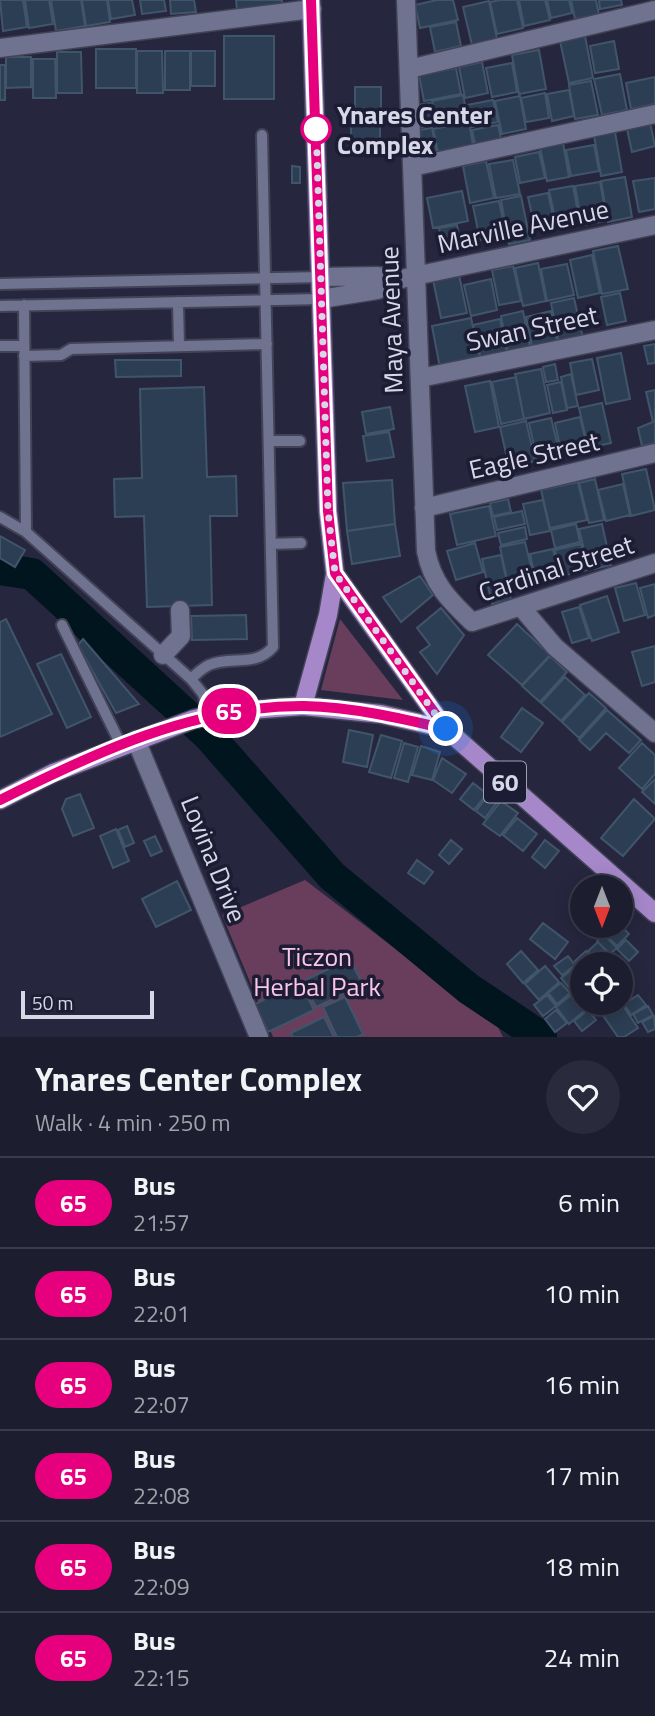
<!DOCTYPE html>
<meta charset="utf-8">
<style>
body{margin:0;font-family:"Titillium Web",sans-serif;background:#292a3b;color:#f1f3f6;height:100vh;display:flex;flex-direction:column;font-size:26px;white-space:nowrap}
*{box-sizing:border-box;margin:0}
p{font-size:23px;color:#a0a2aa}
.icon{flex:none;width:38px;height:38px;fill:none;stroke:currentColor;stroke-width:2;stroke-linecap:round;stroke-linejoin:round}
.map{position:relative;height:1037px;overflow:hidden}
.drawer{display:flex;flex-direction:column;background:#1c1d2f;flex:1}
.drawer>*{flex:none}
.badge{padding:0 14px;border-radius:23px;font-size:24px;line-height:46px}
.needle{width:46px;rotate:180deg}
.controls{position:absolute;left:570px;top:875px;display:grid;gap:14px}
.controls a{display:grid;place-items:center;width:63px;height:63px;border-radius:50%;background:#1c1d2f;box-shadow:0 4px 18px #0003,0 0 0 2px #3a3b4b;font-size:35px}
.scale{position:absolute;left:21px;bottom:18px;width:133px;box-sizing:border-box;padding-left:7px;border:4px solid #d6d8e8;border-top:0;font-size:19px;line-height:24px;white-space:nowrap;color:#d6d8e8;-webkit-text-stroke:5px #1c1d34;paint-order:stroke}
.you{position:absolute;width:35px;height:35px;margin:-18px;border:5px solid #fff;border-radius:50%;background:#1a73e8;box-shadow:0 0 0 10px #1a73e833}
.map>.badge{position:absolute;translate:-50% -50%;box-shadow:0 0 0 4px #fff}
.round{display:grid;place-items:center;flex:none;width:74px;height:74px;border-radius:37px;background:#292a3b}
.overview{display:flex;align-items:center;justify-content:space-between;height:119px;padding:0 35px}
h1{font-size:33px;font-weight:700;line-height:52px}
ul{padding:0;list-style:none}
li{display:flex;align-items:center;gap:21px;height:91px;padding:0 35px;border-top:2px solid #3a3b4b}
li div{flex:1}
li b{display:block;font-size:26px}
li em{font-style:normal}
li .badge{min-width:77px;font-weight:700;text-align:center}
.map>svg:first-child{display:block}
</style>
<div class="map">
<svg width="655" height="1037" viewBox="0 0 655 1037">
<rect width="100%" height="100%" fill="#26273f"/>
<path fill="#693e5d" d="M 340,619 L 403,700 L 321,690 Z
M 305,880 L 498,1027 L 503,1037 L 273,1037 L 222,915 Z"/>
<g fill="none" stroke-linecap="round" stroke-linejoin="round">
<path stroke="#00151e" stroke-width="32" d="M 0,569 L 32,574 L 209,736 L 332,876 L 469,989 L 541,1037"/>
</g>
<path fill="#2c3e53" stroke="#41556a" stroke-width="2" d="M 0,0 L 23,0 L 27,27 L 3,31 Z
M 25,0 L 49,0 L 53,24 L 29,28 Z
M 51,0 L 81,0 L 85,26 L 56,31 Z
M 82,0 L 107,0 L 110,22 L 86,26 Z
M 108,0 L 132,0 L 135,15 L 111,19 Z
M 140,0 L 164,0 L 166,11 L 142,14 Z
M 170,0 L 194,0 L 196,12 L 171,14 Z
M 236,0 L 282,0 L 282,6 L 237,10 Z
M 437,0 L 453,0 L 458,20 L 420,28 L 415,5 Z
M 500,0 L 517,0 L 523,28 L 497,34 L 490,2 Z
M 519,0 L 545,0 L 550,20 L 524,26 Z
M 547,0 L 569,0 L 572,13 L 551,18 Z
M 571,0 L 596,0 L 599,15 L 575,19 Z
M 599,0 L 621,0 L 622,5 L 600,9 Z
M 489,1 L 497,39 L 472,45 L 463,7 Z
M 456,22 L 461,46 L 435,52 L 430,27 Z
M 224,36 L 274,36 L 274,99 L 224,99 Z
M 585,36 L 593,78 L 569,83 L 560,41 Z
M 614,41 L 619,69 L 595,73 L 590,46 Z
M 96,49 L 136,49 L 136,88 L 96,88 Z
M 539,50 L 546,89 L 519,94 L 512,55 Z
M 137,51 L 162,51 L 163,93 L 137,93 Z
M 165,51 L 190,51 L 190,90 L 165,90 Z
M 191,51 L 215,51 L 215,86 L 191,86 Z
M 57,52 L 81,52 L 82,93 L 57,93 Z
M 6,57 L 31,57 L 31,87 L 6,88 Z
M 33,59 L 55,59 L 56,98 L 33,98 Z
M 482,62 L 488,93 L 465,98 L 459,67 Z
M 512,63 L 517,92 L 492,97 L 486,68 Z
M 0,65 L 5,65 L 5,100 L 0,100 Z
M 456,68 L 461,94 L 424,101 L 419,75 Z
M 620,74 L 627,110 L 602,115 L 594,79 Z
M 655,77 L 655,104 L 631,109 L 626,83 Z
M 591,81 L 598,115 L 575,119 L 569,85 Z
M 355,87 L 381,87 L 381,122 L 355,122 Z
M 569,90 L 574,116 L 552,121 L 547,94 Z
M 545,93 L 549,118 L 526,122 L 521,98 Z
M 463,95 L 468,120 L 437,126 L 432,101 Z
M 520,96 L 526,129 L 502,134 L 495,101 Z
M 493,100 L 498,122 L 472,127 L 467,105 Z
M 430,103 L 434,125 L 422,127 L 417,105 Z
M 469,122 L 473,145 L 438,152 L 433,129 Z
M 650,123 L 655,146 L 632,152 L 627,129 Z
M 351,124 L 380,124 L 380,155 L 351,155 Z
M 498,125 L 501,139 L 475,144 L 472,130 Z
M 432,128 L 437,153 L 423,156 L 419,130 Z
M 615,132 L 622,172 L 601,176 L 594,135 Z
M 563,143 L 569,177 L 547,181 L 540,147 Z
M 594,145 L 599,171 L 571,176 L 566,150 Z
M 539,152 L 545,178 L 520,183 L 515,157 Z
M 513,160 L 520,194 L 496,198 L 489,164 Z
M 486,161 L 494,198 L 470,203 L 463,166 Z
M 292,166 L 300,167 L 300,183 L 292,183 Z
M 625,177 L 632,217 L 608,222 L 601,181 Z
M 655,178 L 655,209 L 639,212 L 633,181 Z
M 600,182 L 607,221 L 582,225 L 575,186 Z
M 573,186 L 580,223 L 557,227 L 549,190 Z
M 462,191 L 468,221 L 433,228 L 427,198 Z
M 548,193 L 555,225 L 535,229 L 528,197 Z
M 521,196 L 530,240 L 509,244 L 501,200 Z
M 499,201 L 506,235 L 480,240 L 473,206 Z
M 457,225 L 459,235 L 441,238 L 439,228 Z
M 618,246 L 628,289 L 602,294 L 593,251 Z
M 592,255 L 600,293 L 578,298 L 570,260 Z
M 538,263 L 546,301 L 523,306 L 515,268 Z
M 567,264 L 574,295 L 547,301 L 541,269 Z
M 513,266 L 521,301 L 499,305 L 492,270 Z
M 459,275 L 467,313 L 441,318 L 433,280 Z
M 491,279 L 497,310 L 471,316 L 464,285 Z
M 620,293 L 626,321 L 607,325 L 601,297 Z
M 574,298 L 583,338 L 559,343 L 551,303 Z
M 523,311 L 530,347 L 508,352 L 501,316 Z
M 551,311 L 557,341 L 532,346 L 526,317 Z
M 471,318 L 480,360 L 440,368 L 432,326 Z
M 500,319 L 507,354 L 481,359 L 473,325 Z
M 655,344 L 655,363 L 648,364 L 644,346 Z
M 621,353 L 630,399 L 606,404 L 597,358 Z
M 592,359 L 599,390 L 576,395 L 570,363 Z
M 115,360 L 181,360 L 181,376 L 116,377 Z
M 555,364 L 558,380 L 546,382 L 543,367 Z
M 541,369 L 550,413 L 524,419 L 515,374 Z
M 571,374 L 578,406 L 567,408 L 561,377 Z
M 516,377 L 524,419 L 501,424 L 492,382 Z
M 490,381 L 499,427 L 475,432 L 465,386 Z
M 561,382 L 567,410 L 553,413 L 547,385 Z
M 204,387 L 207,477 L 236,476 L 237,516 L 210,516 L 212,605 L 147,607 L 144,516 L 115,517 L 114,479 L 142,478 L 140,389 Z
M 655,390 L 655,443 L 642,446 L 638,428 L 653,422 L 646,392 Z
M 602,403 L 611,443 L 588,448 L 579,408 Z
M 390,407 L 394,429 L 366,434 L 362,412 Z
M 580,417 L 588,450 L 562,456 L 555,423 Z
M 551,418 L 561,459 L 538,464 L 529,423 Z
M 526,421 L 535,461 L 509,467 L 500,427 Z
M 389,432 L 394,457 L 367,461 L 363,436 Z
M 646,469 L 655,510 L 631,516 L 622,474 Z
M 595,479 L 604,520 L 589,523 L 579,483 Z
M 392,480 L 395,524 L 347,531 L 343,483 Z
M 578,482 L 587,520 L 550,528 L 541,490 Z
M 623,484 L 630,515 L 606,521 L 598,490 Z
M 508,499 L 511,512 L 493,516 L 490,503 Z
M 543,500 L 550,531 L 530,535 L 523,504 Z
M 489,506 L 496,536 L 457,545 L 450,514 Z
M 522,511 L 525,524 L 497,530 L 494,517 Z
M 395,524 L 400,556 L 352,564 L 347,531 Z
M 576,524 L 580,542 L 555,548 L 551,530 Z
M 602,524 L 611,565 L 589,570 L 579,529 Z
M 525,527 L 527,539 L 501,545 L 498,533 Z
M 0,536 L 25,550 L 15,567 L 0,558 Z
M 525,542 L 535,583 L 509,589 L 500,547 Z
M 475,543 L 483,572 L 456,580 L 447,551 Z
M 581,544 L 587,570 L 561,576 L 555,550 Z
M 553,549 L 559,576 L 536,581 L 530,554 Z
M 501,555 L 511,600 L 492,604 L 482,559 Z
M 420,576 L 433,595 L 401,622 L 383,597 Z
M 636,583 L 645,615 L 624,621 L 615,588 Z
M 655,584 L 655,615 L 648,618 L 640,588 Z
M 607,596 L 619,632 L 592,641 L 580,605 Z
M 579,607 L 589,638 L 572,643 L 562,612 Z
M 441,608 L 464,635 L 437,674 L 420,652 L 430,645 L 417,628 Z
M 246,615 L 247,639 L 192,640 L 191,616 Z
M 6,619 L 52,714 L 0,737 L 0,622 Z
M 517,624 L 550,655 L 522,685 L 488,655 Z
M 83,639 L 139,704 L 116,713 L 78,645 Z
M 655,646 L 655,682 L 642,686 L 632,652 Z
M 61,654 L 91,717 L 67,728 L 37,664 Z
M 550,656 L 567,672 L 540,702 L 522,686 Z
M 565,677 L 585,695 L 561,721 L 541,703 Z
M 589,693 L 606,708 L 579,738 L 562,722 Z
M 522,708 L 543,723 L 521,752 L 501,737 Z
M 607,710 L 641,740 L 629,753 L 606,733 L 590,750 L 579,740 Z
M 349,730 L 373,735 L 367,767 L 343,762 Z
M 381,735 L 402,741 L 391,778 L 369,772 Z
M 404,743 L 418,747 L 408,782 L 394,778 Z
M 642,743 L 655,755 L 655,774 L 642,789 L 619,768 Z
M 421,746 L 440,752 L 432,780 L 412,775 Z
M 442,758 L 466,774 L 452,793 L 433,780 Z
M 655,779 L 655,804 L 642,792 Z
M 473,783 L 487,794 L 474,810 L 460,799 Z
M 80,794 L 94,828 L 73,836 L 62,809 L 66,799 Z
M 489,794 L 498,801 L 485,818 L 476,811 Z
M 634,799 L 655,819 L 623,856 L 601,838 Z
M 501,801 L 518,813 L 500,836 L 483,824 Z
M 517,818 L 537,834 L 523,851 L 503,835 Z
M 127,826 L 134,843 L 125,847 L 118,830 Z
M 116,829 L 129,861 L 113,868 L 100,836 Z
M 155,836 L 162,851 L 151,856 L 144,841 Z
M 451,840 L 462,849 L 449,864 L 439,855 Z
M 545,840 L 559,851 L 545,868 L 532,857 Z
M 417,860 L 433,872 L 424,884 L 408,873 Z
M 177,881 L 191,910 L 156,927 L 142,899 Z
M 543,923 L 568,942 L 555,959 L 530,939 Z
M 612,926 L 621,926 L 629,934 L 617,946 L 604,933 Z
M 604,935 L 617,948 L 610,954 L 597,941 Z
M 626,940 L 638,952 L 629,961 L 617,949 Z
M 598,942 L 609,954 L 600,964 L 588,951 Z
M 521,951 L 538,970 L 523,983 L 507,964 Z
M 586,951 L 598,964 L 583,964 L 583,969 L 575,961 Z
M 568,956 L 575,965 L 562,975 L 554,966 Z
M 350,959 L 363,985 L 316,1007 L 303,981 Z
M 545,966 L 559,982 L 539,1000 L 525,984 Z
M 576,967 L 583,979 L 570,989 L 561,978 Z
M 583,980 L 583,1002 L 580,1005 L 569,991 Z
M 300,982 L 314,1010 L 268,1032 L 255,1004 Z
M 561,983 L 570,993 L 557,1004 L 548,993 Z
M 547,995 L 556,1006 L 543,1016 L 534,1005 Z
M 571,995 L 584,1011 L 569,1024 L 556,1007 Z
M 638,995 L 646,1005 L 631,1015 L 624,1004 Z
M 345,997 L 363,1034 L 357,1037 L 337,1037 L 323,1007 Z
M 622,1004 L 638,1028 L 624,1037 L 618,1037 L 604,1017 Z
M 648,1006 L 653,1015 L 638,1023 L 633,1014 Z
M 556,1010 L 567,1023 L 555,1032 L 545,1019 Z
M 588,1010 L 596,1020 L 582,1031 L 574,1021 Z
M 654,1016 L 655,1029 L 648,1032 L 642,1022 Z
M 324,1017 L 334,1037 L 293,1037 L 291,1033 Z"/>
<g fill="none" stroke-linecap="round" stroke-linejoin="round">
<g stroke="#434358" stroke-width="14">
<path id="lane" d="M 0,284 L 321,277
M 178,302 L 179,346
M 24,305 L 26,532
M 0,306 L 321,299
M 0,346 L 24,346
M 24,356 L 61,355 L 71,349 L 267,344
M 269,441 L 300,441
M 0,517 L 26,532 L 191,679 L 203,694 L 211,715
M 271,544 L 301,543
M 62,625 L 121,745
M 191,679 C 196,674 203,668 209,665 C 231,655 255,668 273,647 L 262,135"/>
</g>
<g stroke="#434358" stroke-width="21">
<path id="street" d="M 406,0 L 426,551 C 432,583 449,600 472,622 L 655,563
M 0,48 L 312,9
M 409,69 L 655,10
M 412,167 L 655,114
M 321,277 L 376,276 L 401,279
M 321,299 L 377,290 L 401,279 L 655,225
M 420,378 L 655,330
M 424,508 L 655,453
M 521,607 L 555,647 L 655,733
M 163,655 L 181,636 L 180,610
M 136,740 L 259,1037"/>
</g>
<g stroke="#434358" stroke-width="21">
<path id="primary" d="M 335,574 L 446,729
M 303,706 L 328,615 L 335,574 L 328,511 L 311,0
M 0,800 L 53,773 L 194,719 L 226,712 L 303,706 L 381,714 L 446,729 L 655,913"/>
</g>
<use href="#lane" stroke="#70738f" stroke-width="10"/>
<use href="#street" stroke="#70738f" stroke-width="18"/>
<use href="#primary" stroke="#a688ca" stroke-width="18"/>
</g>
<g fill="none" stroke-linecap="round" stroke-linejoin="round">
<g stroke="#fff" stroke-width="16">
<path id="line" d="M 0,800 C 94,753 196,705 304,706 C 352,707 400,718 446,729 L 335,573 L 328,511 L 311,0"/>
</g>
<use href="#line" stroke="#e6007e" stroke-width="10"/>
<path stroke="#d6d8e8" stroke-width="7" stroke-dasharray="0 12.6" d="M 316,129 L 316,122 L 328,511 L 335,573 L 446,729"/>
</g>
<circle fill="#fff" stroke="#e6007e" stroke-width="3.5" cx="316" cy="129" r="14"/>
<g text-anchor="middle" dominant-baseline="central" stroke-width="7" stroke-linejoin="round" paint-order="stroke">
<rect fill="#1c1d34" stroke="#9ea0b2" stroke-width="2" x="484" y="761.5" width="42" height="41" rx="5"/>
<g font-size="24" font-weight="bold" fill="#d6d8e8">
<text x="505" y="782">60</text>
</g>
<g font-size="26" font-weight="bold" fill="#d6d8e8" stroke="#1c1d34" text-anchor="start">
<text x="337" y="114">Ynares Center<tspan x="337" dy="30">Complex</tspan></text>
</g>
<g font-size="26" fill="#d6d8e8" stroke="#1c1d34">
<text transform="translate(523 226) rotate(-12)">Marville Avenue</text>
<text transform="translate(391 320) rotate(-92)">Maya Avenue</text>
<text transform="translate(532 328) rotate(-12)">Swan Street</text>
<text transform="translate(534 455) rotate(-13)">Eagle Street</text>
<text transform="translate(556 568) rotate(-18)">Cardinal Street</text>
<text transform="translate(214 859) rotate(68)">Lovina Drive</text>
</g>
<g font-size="26" fill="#fbc6ea" stroke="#1c1d34">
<text x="317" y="956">Ticzon<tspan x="317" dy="30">Herbal Park</tspan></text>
</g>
</g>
</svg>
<div class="controls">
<a><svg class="needle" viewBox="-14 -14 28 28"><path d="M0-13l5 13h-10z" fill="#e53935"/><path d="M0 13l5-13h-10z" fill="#a0a2aa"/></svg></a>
<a><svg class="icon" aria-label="locate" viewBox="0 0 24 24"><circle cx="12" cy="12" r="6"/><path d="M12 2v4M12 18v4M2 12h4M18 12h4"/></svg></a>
</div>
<div class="scale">50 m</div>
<div class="you" style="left:446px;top:729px"></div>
<b class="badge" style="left:229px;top:711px;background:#e6007e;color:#fff">65</b>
</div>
<section class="drawer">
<div class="overview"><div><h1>Ynares Center Complex</h1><p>Walk · 4 min · 250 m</p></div><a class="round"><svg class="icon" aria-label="heart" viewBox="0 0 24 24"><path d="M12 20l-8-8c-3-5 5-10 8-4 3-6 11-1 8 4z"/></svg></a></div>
<ul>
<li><span class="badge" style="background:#e6007e;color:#fff">65</span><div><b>Bus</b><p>21:57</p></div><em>6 min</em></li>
<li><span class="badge" style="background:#e6007e;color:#fff">65</span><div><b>Bus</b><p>22:01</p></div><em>10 min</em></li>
<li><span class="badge" style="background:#e6007e;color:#fff">65</span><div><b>Bus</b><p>22:07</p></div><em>16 min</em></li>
<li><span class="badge" style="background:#e6007e;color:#fff">65</span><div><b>Bus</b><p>22:08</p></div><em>17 min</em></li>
<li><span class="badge" style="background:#e6007e;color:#fff">65</span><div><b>Bus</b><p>22:09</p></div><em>18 min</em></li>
<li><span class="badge" style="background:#e6007e;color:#fff">65</span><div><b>Bus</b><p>22:15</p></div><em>24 min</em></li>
</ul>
</section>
